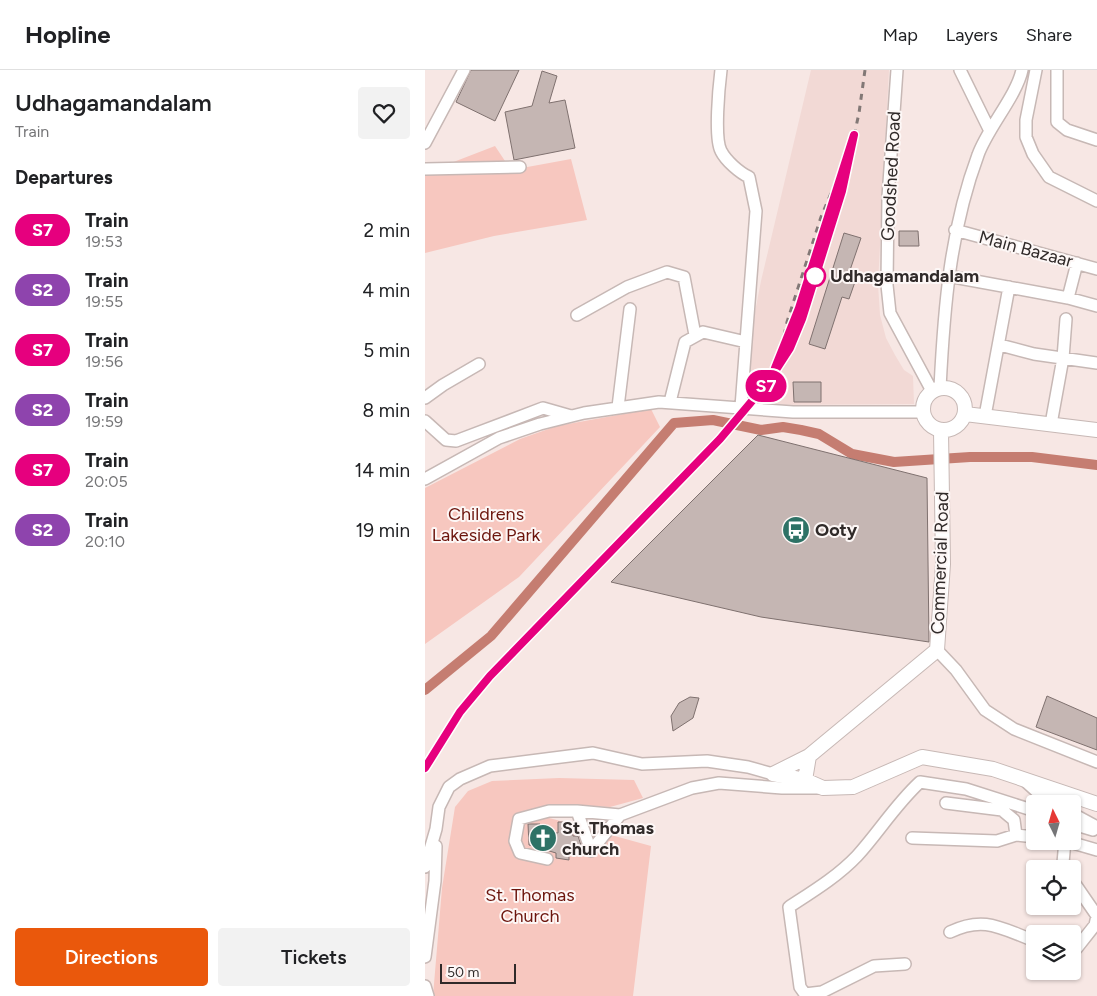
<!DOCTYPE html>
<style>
body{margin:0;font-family:Figtree,sans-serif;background:#f2f2f2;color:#202124;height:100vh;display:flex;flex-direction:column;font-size:19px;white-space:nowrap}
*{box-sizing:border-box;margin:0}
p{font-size:16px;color:#757577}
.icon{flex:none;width:28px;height:28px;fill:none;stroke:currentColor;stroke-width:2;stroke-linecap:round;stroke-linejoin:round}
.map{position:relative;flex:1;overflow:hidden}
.sheet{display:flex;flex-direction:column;background:#fff;width:425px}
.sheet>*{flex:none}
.badge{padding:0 10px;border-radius:16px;font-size:18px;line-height:32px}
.needle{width:32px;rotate:355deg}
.tools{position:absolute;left:601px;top:725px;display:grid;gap:10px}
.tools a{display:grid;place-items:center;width:55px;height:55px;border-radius:5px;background:#fff;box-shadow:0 1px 4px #0004;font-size:25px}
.scale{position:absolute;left:15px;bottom:12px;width:76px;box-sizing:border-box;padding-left:5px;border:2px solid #302a29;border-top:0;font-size:14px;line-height:18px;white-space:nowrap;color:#302a29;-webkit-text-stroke:4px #fdf7f6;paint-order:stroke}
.map>.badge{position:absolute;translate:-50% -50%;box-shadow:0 0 0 2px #fff}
h2{padding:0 15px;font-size:19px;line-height:45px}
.round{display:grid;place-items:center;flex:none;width:52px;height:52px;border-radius:5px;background:#f2f2f2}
.headline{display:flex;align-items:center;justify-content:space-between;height:85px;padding:0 15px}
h1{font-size:24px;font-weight:600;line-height:38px}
.primary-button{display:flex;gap:10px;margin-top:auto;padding:10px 15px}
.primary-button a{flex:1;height:58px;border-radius:5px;background:#ea580c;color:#fff;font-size:20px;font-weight:600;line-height:58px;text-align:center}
.primary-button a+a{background:#f2f2f2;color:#202124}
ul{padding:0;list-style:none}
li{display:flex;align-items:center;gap:15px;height:60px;padding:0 15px}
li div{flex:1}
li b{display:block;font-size:19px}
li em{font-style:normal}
li .badge{min-width:55px;font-weight:700;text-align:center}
header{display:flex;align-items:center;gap:30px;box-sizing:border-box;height:70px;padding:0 25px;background:#fff;border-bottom:1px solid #e0e0e0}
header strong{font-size:24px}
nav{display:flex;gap:28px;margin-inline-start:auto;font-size:18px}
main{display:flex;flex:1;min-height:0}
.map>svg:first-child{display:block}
</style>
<header>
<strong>Hopline</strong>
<nav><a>Map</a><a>Layers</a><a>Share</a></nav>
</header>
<main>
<section class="sheet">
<div class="headline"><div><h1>Udhagamandalam</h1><p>Train</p></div><a class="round"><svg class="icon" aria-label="heart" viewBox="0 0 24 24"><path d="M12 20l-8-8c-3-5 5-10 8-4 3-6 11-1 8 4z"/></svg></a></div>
<h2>Departures</h2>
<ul>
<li><span class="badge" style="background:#e6007e;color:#fff">S7</span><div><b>Train</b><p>19:53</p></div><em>2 min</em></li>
<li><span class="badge" style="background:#8e44ad;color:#fff">S2</span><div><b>Train</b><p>19:55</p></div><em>4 min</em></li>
<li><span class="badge" style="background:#e6007e;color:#fff">S7</span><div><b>Train</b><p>19:56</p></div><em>5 min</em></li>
<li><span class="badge" style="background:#8e44ad;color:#fff">S2</span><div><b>Train</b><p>19:59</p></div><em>8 min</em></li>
<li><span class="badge" style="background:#e6007e;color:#fff">S7</span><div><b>Train</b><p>20:05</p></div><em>14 min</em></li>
<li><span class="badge" style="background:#8e44ad;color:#fff">S2</span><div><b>Train</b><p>20:10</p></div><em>19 min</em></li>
</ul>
<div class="primary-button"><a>Directions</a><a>Tickets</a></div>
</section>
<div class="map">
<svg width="672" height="926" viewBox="0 0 672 926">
<rect width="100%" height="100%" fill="#f7e7e4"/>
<path fill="#f2d9d5" d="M 386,0 L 464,0 L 453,214 L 455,245 L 461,268 L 470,285 L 479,300 L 488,306 L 489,334 L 331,335 L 314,324 L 336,211 Z"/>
<path fill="#f7c7bf" d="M 70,76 L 86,100 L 146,89 L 162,150 L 69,166 L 0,183 L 0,103 Z
M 226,339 L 235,357 L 94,507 L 0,574 L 0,418 L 95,369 L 132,356 Z
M 134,708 L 209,710 L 218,728 L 185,737 L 126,734 L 99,741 L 226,776 L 208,926 L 8,926 L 17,818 L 30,737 L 43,721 L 67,711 Z"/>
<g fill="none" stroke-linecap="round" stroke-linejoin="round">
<path stroke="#c57d71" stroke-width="10" d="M 0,620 L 66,566 L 249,353 L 288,350 L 336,360 L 358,357 L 376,360 L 394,364 L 427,384 L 469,392 L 545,387 L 607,387 L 672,395"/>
</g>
<path fill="#c5b6b3" stroke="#7f716f" d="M 46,0 L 94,0 L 70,51 L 31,32 Z
M 117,1 L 132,6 L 124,33 L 140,30 L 150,78 L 89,90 L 80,42 L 107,36 Z
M 474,161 L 493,161 L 494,176 L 474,176 Z
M 419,163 L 436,168 L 423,206 L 431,209 L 424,229 L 417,227 L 400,279 L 384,274 Z
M 368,312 L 396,312 L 396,332 L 369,332 Z
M 333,365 L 502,408 L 504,572 L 336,547 L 186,512 Z
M 622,626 L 672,648 L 672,680 L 611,657 Z
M 265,627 L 274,628 L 268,648 L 248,661 L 246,646 L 254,633 Z
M 133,752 L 146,752 L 148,766 L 153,766 L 157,778 L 150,778 L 149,785 L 144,785 L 144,790 L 131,788 L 131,783 L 104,775 L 103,754 L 115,754 L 115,761 L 133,763 Z"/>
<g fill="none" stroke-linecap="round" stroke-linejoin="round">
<g stroke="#c7b8b5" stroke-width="14">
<path id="minor" d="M 296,0 C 294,16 289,68 296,81 C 301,91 315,103 324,107 L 331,141 L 316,337
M 472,0 L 463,127 L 462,215 L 465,243 L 507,321
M 535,0 L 565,61
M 611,0 L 601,50 L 601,67 L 608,84 L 624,107 L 672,131
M 632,0 L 632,52 L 642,60 L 672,70
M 0,73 L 39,0
M 0,99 L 95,97
M 530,160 L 672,199
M 523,206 L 643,228 L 672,236
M 643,228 L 652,193
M 152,245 L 202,217 L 242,202 L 259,207 L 270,265
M 575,275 L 609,284 L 672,293
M 515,318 C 519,238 525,160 553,85 C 562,59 592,25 597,0
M 0,328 L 18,315 L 54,294
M 245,332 L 260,272 L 278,262 L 321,272
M 193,337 L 205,239
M 560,346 L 584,217
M 0,351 L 21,370 L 31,371 L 118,338 L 146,346
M 626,354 L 638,288 L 641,249
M 0,409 L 74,368 L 115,354 L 159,343 L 234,332 L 368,342 L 497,342
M 512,580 L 531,600 L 560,640 L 589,659 L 672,692
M 599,710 L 620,729 L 629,734
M 521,733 L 577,740 L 589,750 L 591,765
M 152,741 L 195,745
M 648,744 L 672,757
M 648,754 L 668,760
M 487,768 L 572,771 L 591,765 L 610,767
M 640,771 L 638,793 L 640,799
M 641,771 L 672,780
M 122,789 L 95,783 L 90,771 L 94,749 L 124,741 L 152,741 L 166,781 L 195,745 L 267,718 L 294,713 L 357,718 L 396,718
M 0,797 L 11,759 L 14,737 L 24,717 L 35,709 L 65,696 L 168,683 L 217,694 L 282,691 L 323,697 L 348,704
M 648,811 L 672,846
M 525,862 C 560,845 577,859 610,871
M 648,879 L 651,879 L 670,855 L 672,846
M 0,887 L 10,811 L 11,776
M 480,894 L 449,896 L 397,922 L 380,924 L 375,917 L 364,837 C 387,822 412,807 432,786 C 454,762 470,735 495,712 L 541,719 L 610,741
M 0,916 L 3,926"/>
</g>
<g stroke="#c7b8b5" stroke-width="16">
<path id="major" d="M498 339a21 21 0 1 1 42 0a21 21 0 1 1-42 0Z
M 540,344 L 672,360
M 384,686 L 512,580 L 518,494 L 516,361
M 384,686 L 380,710 L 348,704 Z
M 380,710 L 398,718 L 428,717 L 497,687 L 568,699 L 672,734"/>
</g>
<use href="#minor" stroke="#fff" stroke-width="11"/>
<use href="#major" stroke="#fff" stroke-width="14"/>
<path stroke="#827876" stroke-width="3" stroke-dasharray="6 6" stroke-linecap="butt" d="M 354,289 L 362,252 L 396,147 L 417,97
M 0,697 L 35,642 L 65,606 L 295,369 L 333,326 L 365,278 L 377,249 L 417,121 L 434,43 L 440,0"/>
</g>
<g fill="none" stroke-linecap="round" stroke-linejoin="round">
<g stroke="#fff" stroke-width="11">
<path id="line" d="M 0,698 L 35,642 L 65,606 L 295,369 L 343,312 L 365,278 L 377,249 L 417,121 L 429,65 L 374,238 L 350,298"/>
</g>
<use href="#line" stroke="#e6007e" stroke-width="8"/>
</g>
<defs>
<g id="bus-disc" transform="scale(1.4375)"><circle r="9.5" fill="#2e7266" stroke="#fdf7f6"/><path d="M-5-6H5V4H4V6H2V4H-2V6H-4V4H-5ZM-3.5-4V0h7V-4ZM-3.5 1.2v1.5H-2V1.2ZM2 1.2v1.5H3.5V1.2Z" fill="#fff"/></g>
<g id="church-disc" transform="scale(1.4375)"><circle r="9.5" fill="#2e7266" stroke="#fdf7f6"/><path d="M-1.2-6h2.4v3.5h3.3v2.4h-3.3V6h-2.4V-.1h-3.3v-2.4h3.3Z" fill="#fff"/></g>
</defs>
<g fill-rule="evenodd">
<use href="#bus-disc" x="371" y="460"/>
<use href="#church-disc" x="118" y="768"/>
</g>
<circle fill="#fff" stroke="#e6007e" stroke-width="2.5" cx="390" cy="206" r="10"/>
<g text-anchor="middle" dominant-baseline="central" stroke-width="4" stroke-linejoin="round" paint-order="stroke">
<g font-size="18" fill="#302a29" stroke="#fdf7f6">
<text transform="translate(466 106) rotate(-87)">Goodshed Road</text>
<text transform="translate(601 179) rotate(15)">Main Bazaar</text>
<text transform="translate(515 493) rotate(-88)">Commercial Road</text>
</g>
<g font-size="18" font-weight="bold" fill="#302a29" stroke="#fdf7f6" text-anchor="start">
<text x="405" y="206">Udhagamandalam</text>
</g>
<g font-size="18" fill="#6c150d" stroke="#fdf7f6">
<text x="61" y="444">Childrens<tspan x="61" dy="21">Lakeside Park</tspan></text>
<text x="105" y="825">St. Thomas<tspan x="105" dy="21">Church</tspan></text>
</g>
<g font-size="18" font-weight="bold" fill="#302a29" stroke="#fdf7f6" text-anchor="start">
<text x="390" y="460">Ooty</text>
<text x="137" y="758">St. Thomas<tspan x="137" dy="21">church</tspan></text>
</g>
</g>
</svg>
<div class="tools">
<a><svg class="needle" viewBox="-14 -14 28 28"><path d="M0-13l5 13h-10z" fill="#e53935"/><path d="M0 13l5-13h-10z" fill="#757577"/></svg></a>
<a><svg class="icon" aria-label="locate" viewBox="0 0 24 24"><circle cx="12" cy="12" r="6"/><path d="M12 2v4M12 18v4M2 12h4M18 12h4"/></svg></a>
<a><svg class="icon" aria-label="layers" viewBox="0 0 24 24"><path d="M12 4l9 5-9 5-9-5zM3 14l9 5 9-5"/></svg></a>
</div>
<div class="scale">50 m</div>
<b class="badge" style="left:341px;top:316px;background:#e6007e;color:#fff">S7</b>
</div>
</main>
